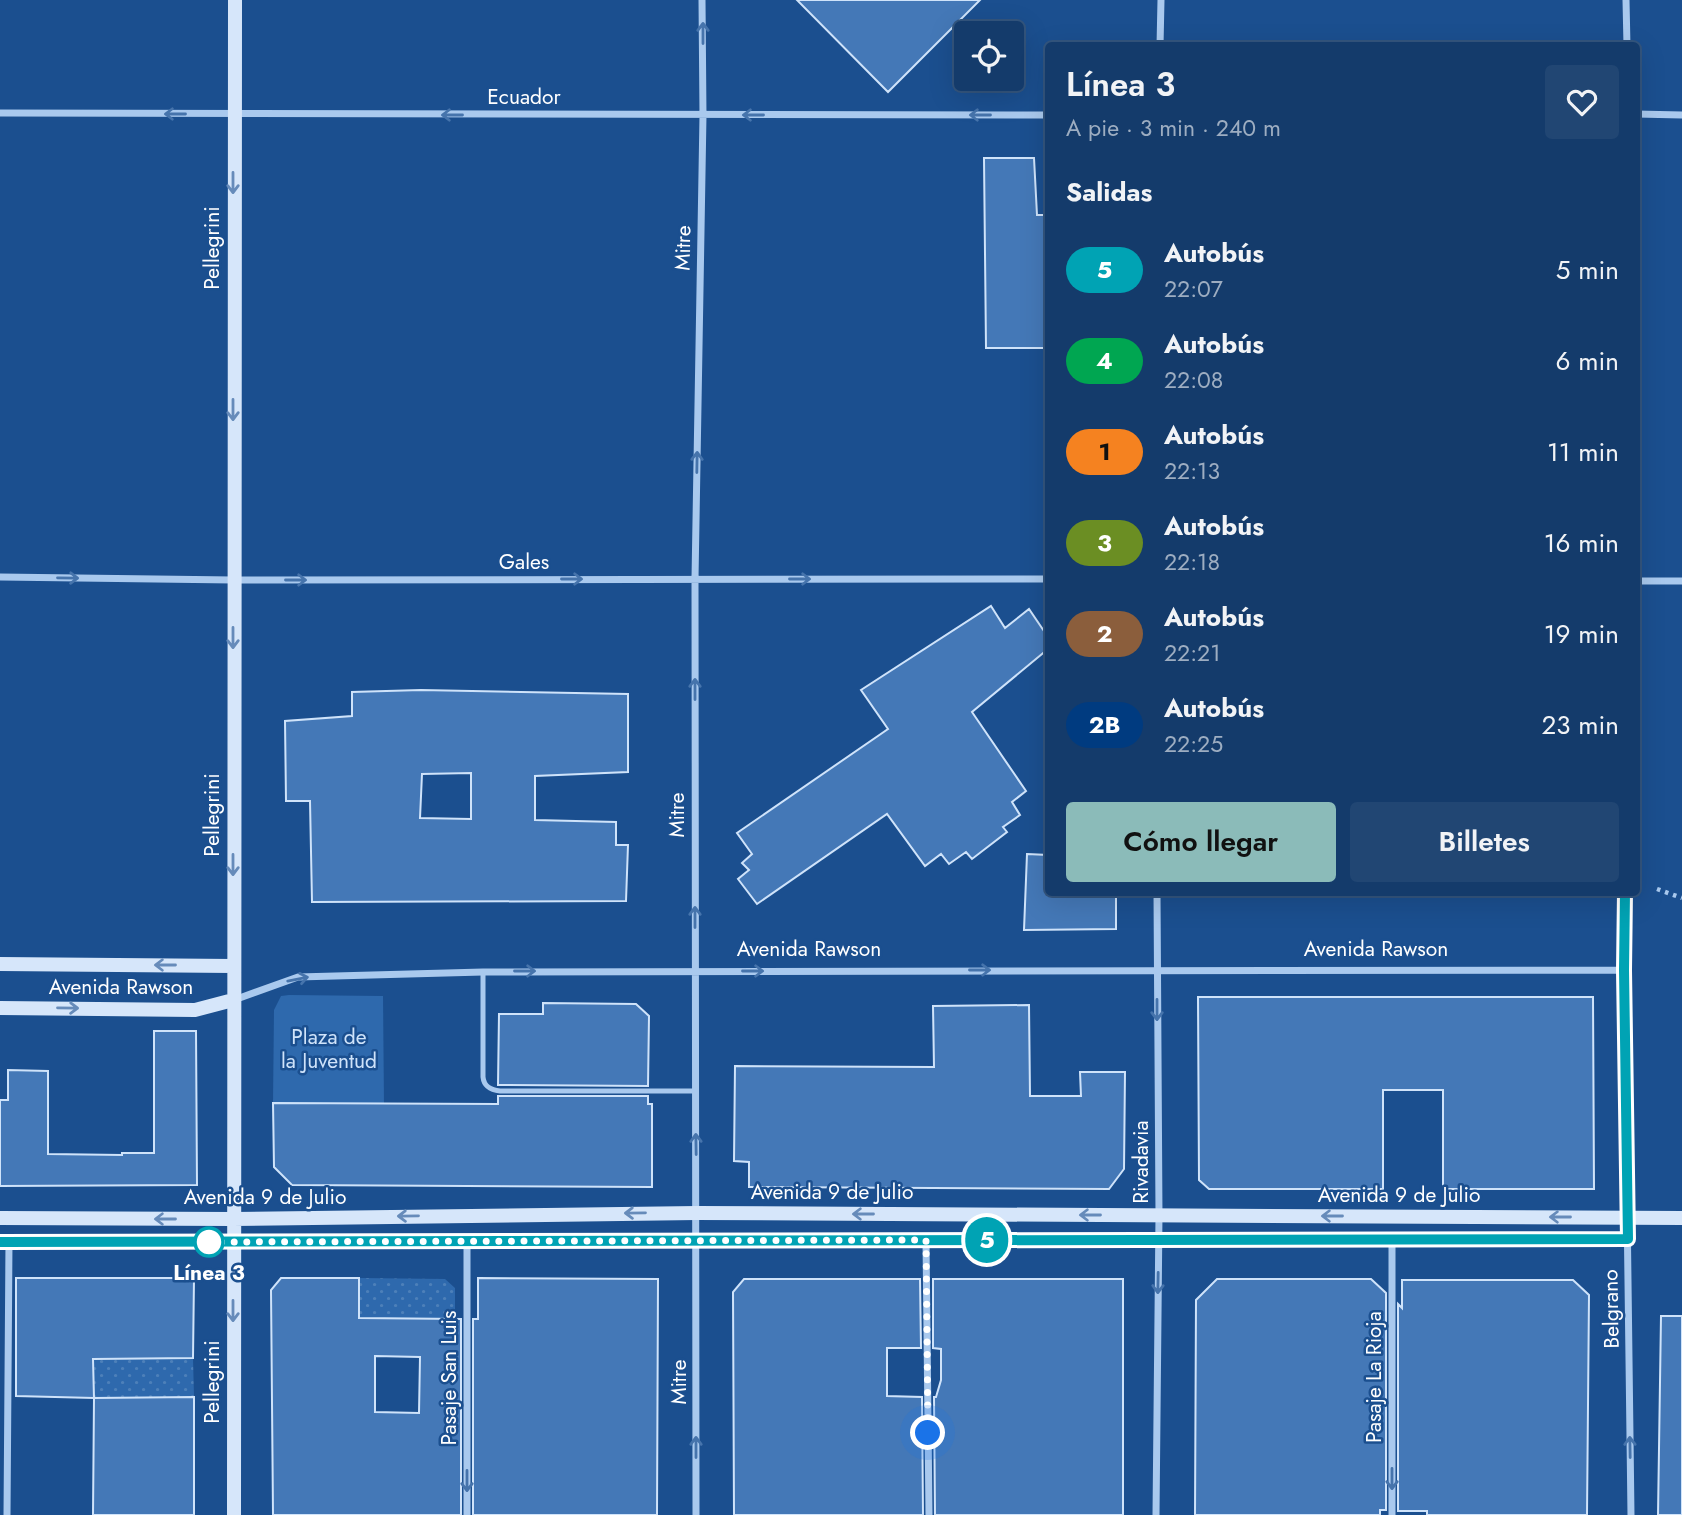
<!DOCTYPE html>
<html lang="es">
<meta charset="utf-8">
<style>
body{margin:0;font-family:Jost,sans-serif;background:#214673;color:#f1f3f6;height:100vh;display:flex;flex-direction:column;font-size:26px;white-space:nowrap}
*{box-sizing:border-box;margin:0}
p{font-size:23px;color:#9dadc1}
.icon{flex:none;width:38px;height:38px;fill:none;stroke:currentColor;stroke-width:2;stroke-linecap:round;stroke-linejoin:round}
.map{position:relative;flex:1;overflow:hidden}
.details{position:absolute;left:1045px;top:42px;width:595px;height:854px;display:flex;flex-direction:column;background:#143b6b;border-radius:7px;box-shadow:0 7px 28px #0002,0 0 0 2px #33557e}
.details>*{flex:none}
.badge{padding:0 14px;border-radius:23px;font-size:24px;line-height:46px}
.controls{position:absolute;left:954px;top:21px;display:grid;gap:14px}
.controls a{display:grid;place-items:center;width:70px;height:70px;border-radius:7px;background:#143b6b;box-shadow:0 7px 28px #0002,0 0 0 2px #33557e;font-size:35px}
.you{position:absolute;width:35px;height:35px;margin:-18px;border:5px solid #fff;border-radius:50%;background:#1a73e8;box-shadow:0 0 0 10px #1a73e833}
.map>.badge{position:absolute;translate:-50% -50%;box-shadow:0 0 0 4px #fff}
h2{padding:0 21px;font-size:26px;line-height:63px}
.round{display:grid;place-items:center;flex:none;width:74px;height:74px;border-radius:7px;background:#214673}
.summary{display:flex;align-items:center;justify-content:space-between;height:119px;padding:0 21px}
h1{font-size:33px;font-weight:600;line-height:52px}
.button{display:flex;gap:14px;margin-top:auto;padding:14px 21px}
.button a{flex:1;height:80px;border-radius:7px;background:#8bbbb9;color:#111;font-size:28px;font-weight:600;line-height:80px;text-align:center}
.button a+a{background:#214673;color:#f1f3f6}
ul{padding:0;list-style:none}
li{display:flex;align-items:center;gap:21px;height:91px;padding:0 21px}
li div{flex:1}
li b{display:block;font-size:26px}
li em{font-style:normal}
li .badge{min-width:77px;font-weight:700;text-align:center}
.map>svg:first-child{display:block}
</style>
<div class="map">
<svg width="1682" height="1515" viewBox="0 0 1682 1515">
<defs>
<pattern id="grass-dots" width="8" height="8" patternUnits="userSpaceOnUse" patternTransform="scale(1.75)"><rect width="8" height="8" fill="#2e69ad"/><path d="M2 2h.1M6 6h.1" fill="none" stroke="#4d80b9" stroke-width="1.8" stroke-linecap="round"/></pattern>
</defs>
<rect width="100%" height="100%" fill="#1b4f8f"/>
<path fill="url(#grass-dots)" d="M 359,1278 L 445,1279 L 455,1288 L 455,1319 L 359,1318 Z
M 193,1358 L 194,1397 L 94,1398 L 93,1359 Z"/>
<path fill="#2e69ad" d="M 289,995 L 383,996 L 384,1104 L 273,1103 L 274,1010 L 281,996 Z"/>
<path fill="#4478b7" stroke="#cfe3fa" stroke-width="2" fill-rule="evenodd" d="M 797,0 L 980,0 L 888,92 Z
M 984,158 L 1034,158 L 1037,215 L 1048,215 L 1048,348 L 986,348 Z
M 991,606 L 1005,628 L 1029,609 L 1048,637 L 1048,649 L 972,712 L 1026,791 L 1012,802 L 1020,815 L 1003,827 L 1007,832 L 972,859 L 966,852 L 949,864 L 941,854 L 925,866 L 887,814 L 757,904 L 738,879 L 749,870 L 742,863 L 752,854 L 737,833 L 888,729 L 861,690 Z
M 421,690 L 628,694 L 628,772 L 535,776 L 535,820 L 616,822 L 616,845 L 628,845 L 626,901 L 312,902 L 310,801 L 286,801 L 285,721 L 352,716 L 352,692 ZM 471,773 L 471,819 L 420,818 L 422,774 Z
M 1027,854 L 1048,855 L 1048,892 L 1116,892 L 1116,929 L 1024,930 Z
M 1198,997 L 1593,997 L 1594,1189 L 1443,1189 L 1443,1090 L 1383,1090 L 1383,1189 L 1209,1189 L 1199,1180 Z
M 543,1003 L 636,1004 L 649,1016 L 648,1086 L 498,1085 L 499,1014 L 543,1014 Z
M 1029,1005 L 1030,1096 L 1081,1096 L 1080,1072 L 1125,1072 L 1124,1169 L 1109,1189 L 749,1187 L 749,1162 L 734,1161 L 735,1066 L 934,1067 L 933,1006 Z
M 154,1031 L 196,1031 L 197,1185 L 0,1186 L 0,1100 L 8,1100 L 8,1070 L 48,1071 L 48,1154 L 122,1155 L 122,1153 L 154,1153 Z
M 498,1096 L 648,1096 L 648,1104 L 652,1104 L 652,1187 L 292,1185 L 274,1167 L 273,1103 L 498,1104 Z
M 16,1278 L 194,1278 L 193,1358 L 93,1359 L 94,1398 L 16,1396 Z
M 281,1278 L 359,1278 L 359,1318 L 461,1319 L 461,1515 L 273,1515 L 271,1290 ZM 375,1356 L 420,1357 L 419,1413 L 375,1412 Z
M 478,1278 L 658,1279 L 657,1515 L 473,1515 L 473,1319 L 478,1319 Z
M 744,1279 L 920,1279 L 921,1348 L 887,1348 L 887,1396 L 922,1397 L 923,1515 L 734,1515 L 733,1292 Z
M 933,1279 L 1123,1279 L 1123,1515 L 935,1515 L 934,1397 L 936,1397 L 941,1380 L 941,1349 L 933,1348 Z
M 1217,1279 L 1371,1279 L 1386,1293 L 1386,1510 L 1380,1510 L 1380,1515 L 1195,1515 L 1196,1300 Z
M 1402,1280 L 1573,1280 L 1589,1295 L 1587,1515 L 1427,1515 L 1427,1511 L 1398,1511 L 1398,1304 L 1402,1308 Z
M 1661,1316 L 1682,1316 L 1682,1515 L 1658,1515 Z
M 194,1397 L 194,1515 L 93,1515 L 94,1398 Z"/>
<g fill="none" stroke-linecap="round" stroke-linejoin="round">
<path stroke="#a9c9ee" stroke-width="4.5" stroke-dasharray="3.5 5" stroke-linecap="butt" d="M 1657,889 L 1682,898"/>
<path stroke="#a9c9ee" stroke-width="5" d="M 483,972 L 483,1077 C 484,1087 491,1090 500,1091 L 696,1091"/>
<path stroke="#a9c9ee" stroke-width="7" d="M 1626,0 L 1627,46
M 1160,46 L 1161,0
M 0,113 L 1048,115
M 1636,114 L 1682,115
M 0,577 L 233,580 L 1048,579
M 1636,581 L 1682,581
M 1626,892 L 1624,970 L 1631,1515
M 234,1000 L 298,977 L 483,972 L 1624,970
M 926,1240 L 929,1515
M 1392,1240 L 1392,1515
M 7,1515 L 9,1242
M 467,1515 L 467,1241
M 696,1515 L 695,579 L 703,115 L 702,0
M 1156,1515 L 1159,1215 L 1157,892"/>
<path stroke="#d6e6fa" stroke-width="14" d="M 0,964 L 233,966
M 0,1008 L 195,1010 L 233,1000
M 0,1218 L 233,1219 L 697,1213 L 1682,1218
M 0,1242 L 1628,1239
M 234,1515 L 235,0"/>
</g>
<defs><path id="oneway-shaft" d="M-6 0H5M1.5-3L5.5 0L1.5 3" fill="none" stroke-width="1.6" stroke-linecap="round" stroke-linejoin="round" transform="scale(1.75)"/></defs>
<g stroke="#4674ac">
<use href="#oneway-shaft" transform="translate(703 33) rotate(-90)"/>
<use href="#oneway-shaft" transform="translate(175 114) rotate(-180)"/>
<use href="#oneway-shaft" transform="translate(452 115) rotate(-180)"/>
<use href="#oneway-shaft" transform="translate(753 115) rotate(180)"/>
<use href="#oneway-shaft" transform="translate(980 115) rotate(180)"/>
<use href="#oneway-shaft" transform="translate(697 462) rotate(-89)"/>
<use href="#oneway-shaft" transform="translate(68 578) rotate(1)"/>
<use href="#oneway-shaft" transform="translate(572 579)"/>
<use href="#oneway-shaft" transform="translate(800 579)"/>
<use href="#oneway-shaft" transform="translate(296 580)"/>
<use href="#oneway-shaft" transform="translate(695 689) rotate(-90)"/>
<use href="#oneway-shaft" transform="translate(695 917) rotate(-90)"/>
<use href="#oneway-shaft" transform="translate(980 970)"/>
<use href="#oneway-shaft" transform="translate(525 971)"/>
<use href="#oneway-shaft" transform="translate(753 971)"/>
<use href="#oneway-shaft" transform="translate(298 979) rotate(-11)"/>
<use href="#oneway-shaft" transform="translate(1157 1010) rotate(90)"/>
<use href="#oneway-shaft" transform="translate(696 1144) rotate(-91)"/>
<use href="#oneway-shaft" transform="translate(1158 1283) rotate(91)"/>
<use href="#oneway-shaft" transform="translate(696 1447) rotate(-90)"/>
<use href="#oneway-shaft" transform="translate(1630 1447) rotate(-91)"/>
<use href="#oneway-shaft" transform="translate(1392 1479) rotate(90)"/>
<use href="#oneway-shaft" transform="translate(467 1481) rotate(90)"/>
</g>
<g stroke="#668bba">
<use href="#oneway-shaft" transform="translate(233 183) rotate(90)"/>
<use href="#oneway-shaft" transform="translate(233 410) rotate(90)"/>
<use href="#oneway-shaft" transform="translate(233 638) rotate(90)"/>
<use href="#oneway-shaft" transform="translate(233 865) rotate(90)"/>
<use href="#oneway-shaft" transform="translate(165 965) rotate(-180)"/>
<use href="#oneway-shaft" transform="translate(68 1008) rotate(1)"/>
<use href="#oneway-shaft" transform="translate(635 1213) rotate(179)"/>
<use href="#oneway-shaft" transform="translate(863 1214) rotate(-180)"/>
<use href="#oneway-shaft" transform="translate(1090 1215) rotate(-180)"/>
<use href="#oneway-shaft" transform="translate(408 1216) rotate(179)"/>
<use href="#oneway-shaft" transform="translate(1332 1216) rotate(-180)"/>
<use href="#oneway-shaft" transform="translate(1560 1217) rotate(-180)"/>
<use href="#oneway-shaft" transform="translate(165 1219) rotate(-180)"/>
<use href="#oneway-shaft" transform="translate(233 1311) rotate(90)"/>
</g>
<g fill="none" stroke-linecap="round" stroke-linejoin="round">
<g stroke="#fff" stroke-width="16">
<path id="line" d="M 0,1242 L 1628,1239 L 1624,970 L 1625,892"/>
</g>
<use href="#line" stroke="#00a3b4" stroke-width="10"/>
<path stroke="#fff" stroke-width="7" stroke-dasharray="0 12.6" d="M 209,1242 L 926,1240 L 928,1433"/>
</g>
<circle fill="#fff" stroke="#00a3b4" stroke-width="3.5" cx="209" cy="1242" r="14"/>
<g text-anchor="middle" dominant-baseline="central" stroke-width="5" stroke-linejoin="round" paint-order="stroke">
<g font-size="21" fill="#fff" stroke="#1b4f8f">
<text x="524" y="97">Ecuador</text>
<text transform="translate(212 248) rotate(-90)">Pellegrini</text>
<text transform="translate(683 248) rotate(-89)">Mitre</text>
<text x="524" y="562">Gales</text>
<text transform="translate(212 815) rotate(-90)">Pellegrini</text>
<text transform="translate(677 815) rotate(-90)">Mitre</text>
<text x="809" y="949">Avenida Rawson</text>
<text x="1376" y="949">Avenida Rawson</text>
<text x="121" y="987">Avenida Rawson</text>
<text transform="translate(1141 1162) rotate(-90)">Rivadavia</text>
<text x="832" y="1192">Avenida 9 de Julio</text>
<text x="1399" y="1195">Avenida 9 de Julio</text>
<text x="265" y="1197">Avenida 9 de Julio</text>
<text transform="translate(1611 1309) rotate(-91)">Belgrano</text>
<text transform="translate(1374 1377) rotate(-90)">Pasaje La Rioja</text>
<text transform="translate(449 1378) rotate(-90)">Pasaje San Luis</text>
<text transform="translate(212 1382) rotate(-90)">Pellegrini</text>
<text transform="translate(679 1382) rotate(-90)">Mitre</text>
</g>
<g font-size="21" fill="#cfe3fa" stroke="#1b4f8f">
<text x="329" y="1037">Plaza de<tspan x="329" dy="24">la Juventud</tspan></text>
</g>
<g font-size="21" font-weight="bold" fill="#fff" stroke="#1b4f8f">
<text x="209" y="1273">Línea 3</text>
</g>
</g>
</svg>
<div class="controls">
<a><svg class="icon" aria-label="locate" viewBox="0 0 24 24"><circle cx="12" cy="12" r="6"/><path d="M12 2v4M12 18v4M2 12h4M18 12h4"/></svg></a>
</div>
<div class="you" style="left:928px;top:1433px"></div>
<b class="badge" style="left:987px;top:1240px;background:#00a3b4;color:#fff">5</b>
<section class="details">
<div class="summary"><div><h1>Línea 3</h1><p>A pie · 3 min · 240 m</p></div><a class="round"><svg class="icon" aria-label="heart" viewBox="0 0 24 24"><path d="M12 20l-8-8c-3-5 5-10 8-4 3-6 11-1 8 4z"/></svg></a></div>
<h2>Salidas</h2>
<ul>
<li><span class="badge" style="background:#00a3b4;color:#fff">5</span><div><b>Autobús</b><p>22:07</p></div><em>5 min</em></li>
<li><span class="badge" style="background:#00a651;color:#fff">4</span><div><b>Autobús</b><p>22:08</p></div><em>6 min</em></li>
<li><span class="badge" style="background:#f58220;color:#111">1</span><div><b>Autobús</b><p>22:13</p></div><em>11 min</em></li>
<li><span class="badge" style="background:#6b8e23;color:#fff">3</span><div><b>Autobús</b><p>22:18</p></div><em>16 min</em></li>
<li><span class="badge" style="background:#8b5e3c;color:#fff">2</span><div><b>Autobús</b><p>22:21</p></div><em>19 min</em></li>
<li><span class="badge" style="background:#003b80;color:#fff">2B</span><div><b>Autobús</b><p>22:25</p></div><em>23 min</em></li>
</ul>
<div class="button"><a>Cómo llegar</a><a>Billetes</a></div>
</section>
</div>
